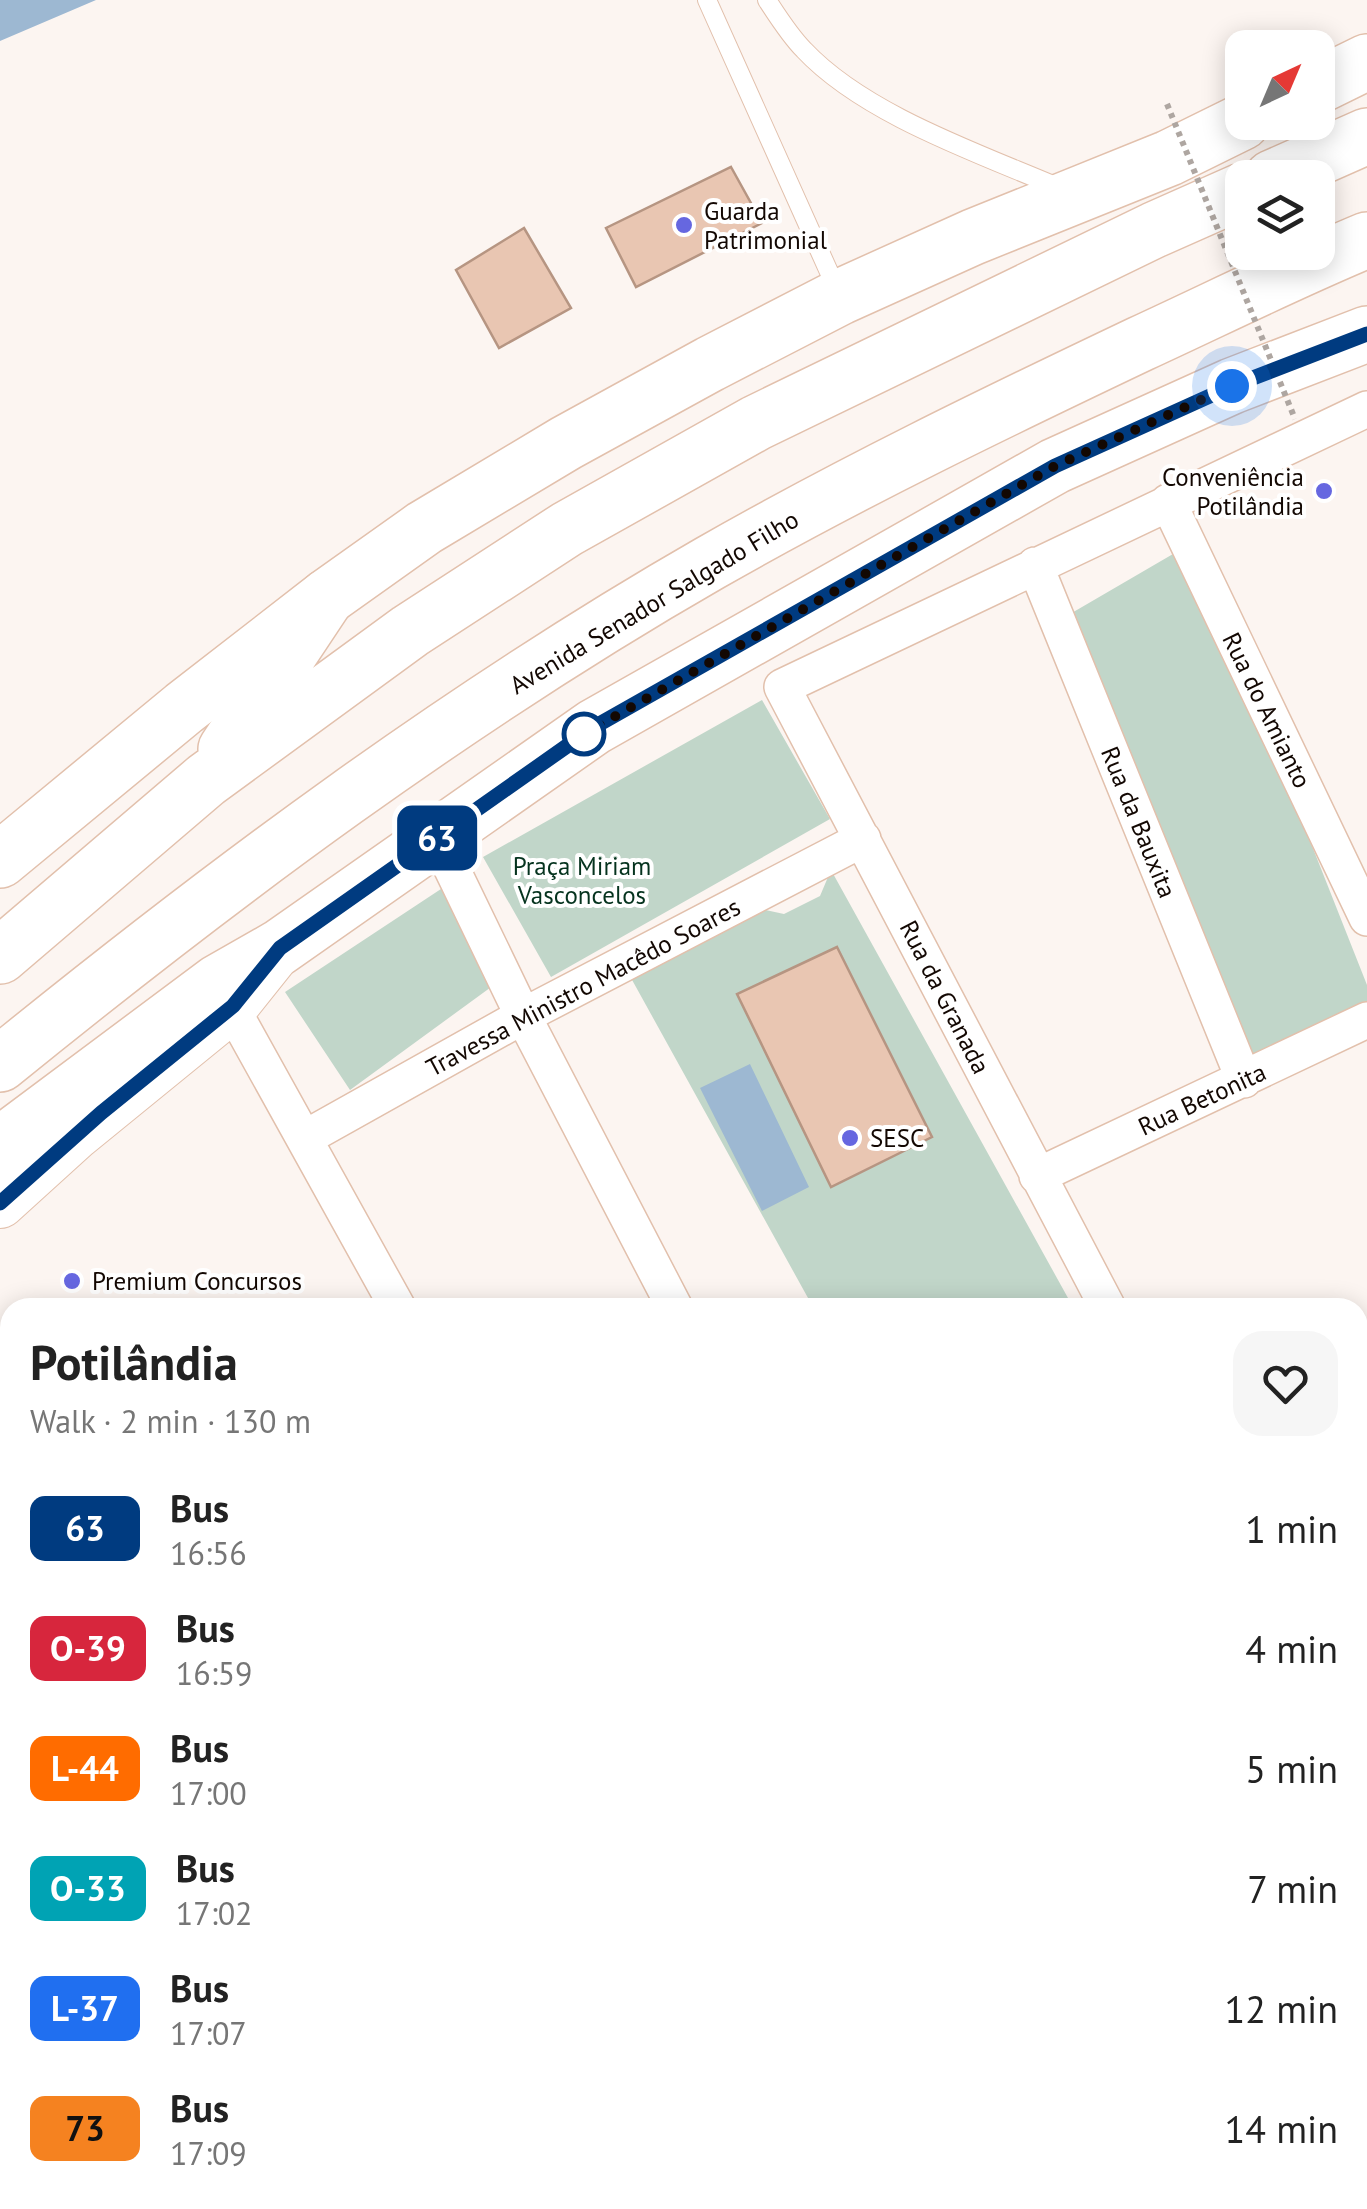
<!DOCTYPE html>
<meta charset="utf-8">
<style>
body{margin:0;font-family:"PT Sans",sans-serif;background:#f6f6f6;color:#222;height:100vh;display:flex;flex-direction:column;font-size:38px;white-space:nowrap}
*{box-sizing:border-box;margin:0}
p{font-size:32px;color:#767676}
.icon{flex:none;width:55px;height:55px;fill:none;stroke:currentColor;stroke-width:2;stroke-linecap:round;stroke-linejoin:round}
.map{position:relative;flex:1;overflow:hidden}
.side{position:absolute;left:0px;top:1298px;width:1368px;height:912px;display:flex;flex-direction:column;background:#fff;border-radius:30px 30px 0 0;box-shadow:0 5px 25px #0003}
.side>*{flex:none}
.badge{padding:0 20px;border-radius:15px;font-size:35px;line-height:65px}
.needle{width:65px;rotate:44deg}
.controls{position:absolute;left:1225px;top:30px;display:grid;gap:20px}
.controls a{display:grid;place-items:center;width:110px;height:110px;border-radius:20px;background:#fff;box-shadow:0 5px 25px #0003;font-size:50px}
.you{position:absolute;width:50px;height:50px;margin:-25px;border:8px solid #fff;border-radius:50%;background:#1a73e8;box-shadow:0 0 0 15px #1a73e833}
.map>.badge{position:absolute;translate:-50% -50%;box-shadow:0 0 0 5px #fff}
.round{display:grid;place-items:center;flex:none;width:105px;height:105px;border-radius:30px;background:#f6f6f6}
.head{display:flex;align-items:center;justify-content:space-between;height:170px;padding:0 30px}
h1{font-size:48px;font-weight:700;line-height:75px}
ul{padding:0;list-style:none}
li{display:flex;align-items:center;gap:30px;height:120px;padding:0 30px}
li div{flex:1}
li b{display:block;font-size:38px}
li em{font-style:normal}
li .badge{min-width:110px;font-weight:700;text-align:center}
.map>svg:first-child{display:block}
</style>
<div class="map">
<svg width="1367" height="2209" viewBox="0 0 1367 2209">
<rect width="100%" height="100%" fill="#fcf5f1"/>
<path fill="#c1d6c9" d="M 1173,554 L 1282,770 L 1367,985 L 1367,1006 L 1252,1062 L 1070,614 Z
M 762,700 L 830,819 L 551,977 L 483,857 Z
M 831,870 L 1073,1307 L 813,1307 L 626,969 L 747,906 L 784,914 L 820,896 Z
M 444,887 L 498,982 L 350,1090 L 285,992 Z"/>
<path fill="#9db8d2" d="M 0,0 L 96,0 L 0,41 Z
M 750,1064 L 809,1187 L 762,1211 L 700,1088 Z"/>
<path fill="#e9c6b2" stroke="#b69582" stroke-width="2.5" d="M 731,167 L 762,223 L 636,287 L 606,228 Z
M 524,228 L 571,308 L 499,348 L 456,270 Z
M 837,947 L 932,1137 L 831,1187 L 737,994 Z
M 0,1403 L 10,1423 L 10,1492 L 0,1497 Z"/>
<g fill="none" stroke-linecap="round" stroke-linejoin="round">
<g stroke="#e2c0ac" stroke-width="20">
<path id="service" d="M 707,0 L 838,292
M 767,0 C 778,17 790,36 804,50 C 865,115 981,154 1062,189
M 0,1970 L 10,1993
M 99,2200 L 103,2209"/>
</g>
<g stroke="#e2c0ac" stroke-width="38">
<path id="minor" d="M 1168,502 L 1367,918
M 1035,565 L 1244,1080
M 437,838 L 523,1016 L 675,1308
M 221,989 L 398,1308
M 305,1138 L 523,1016 L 863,839
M 1037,1176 L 1367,1020
M 1108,1308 L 782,687 L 1367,409
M 4,1733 L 10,1729
M 1358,1763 L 1367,1781
M 1358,2059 L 1367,2077
M 867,2200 L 872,2209
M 1140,2200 L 1145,2209"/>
</g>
<g stroke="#e2c0ac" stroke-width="52">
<path id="secondary" d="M 0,1203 L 76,1134 L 233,1006 L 277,951"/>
</g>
<g stroke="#e2c0ac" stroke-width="58">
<path id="primary" d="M 1318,86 L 1367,62
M 0,860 L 184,708 L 327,597 L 424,528 L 566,443 L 710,364 L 840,297 L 973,237 L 1169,158 L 1242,122
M 0,1145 L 217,983 L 280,947 L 594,727 L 1055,466 L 1232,386 L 1367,334"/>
</g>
<g stroke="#e2c0ac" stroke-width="58">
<path id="trunk" d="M 1272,178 L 1367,136
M 226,749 L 327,597
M 0,956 L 206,780 L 410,631 L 567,529 L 756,423 L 1154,230 L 1242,191
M 0,1064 C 224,882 459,707 710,563 C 850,483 995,413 1140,344 C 1216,309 1290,272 1367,240"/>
</g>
<use href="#service" stroke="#fff" stroke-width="18"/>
<use href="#minor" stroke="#fff" stroke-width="35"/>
<use href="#secondary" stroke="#fff" stroke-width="50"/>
<use href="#primary" stroke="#fff" stroke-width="55"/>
<use href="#trunk" stroke="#fff" stroke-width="55"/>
<path stroke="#aea6a1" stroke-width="6" stroke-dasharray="5 5" stroke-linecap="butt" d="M 1167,104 L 1295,419"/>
</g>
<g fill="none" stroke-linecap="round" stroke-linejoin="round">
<g stroke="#fff" stroke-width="22">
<path id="line" d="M 0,1203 L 101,1113 L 233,1006 L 280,948 L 594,727 L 1055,466 L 1232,386 L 1367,334"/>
</g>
<use href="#line" stroke="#003b80" stroke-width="15"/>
<path stroke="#130803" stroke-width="10" stroke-dasharray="0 18" d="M 584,734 L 1055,466 L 1232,386"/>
</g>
<g fill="#6667e0" stroke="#fff" stroke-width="4">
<circle cx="684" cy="225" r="10"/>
<circle cx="1324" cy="491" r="10"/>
<circle cx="850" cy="1138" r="10"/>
<circle cx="72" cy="1281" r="10"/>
</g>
<circle fill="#fff" stroke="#003b80" stroke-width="5" cx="584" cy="734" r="20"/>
<g text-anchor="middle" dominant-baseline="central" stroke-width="8" stroke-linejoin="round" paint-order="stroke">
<g font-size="25" fill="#130803" stroke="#fff" text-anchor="start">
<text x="704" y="211">Guarda<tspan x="704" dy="29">Patrimonial</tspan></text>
<text x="1304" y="477" text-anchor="end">Conveniência<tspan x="1304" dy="29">Potilândia</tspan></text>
<text x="870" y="1138">SESC</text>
<text x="92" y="1281">Premium Concursos</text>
</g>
<g font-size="25" fill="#130803" stroke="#fff">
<text transform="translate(654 602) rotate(-31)">Avenida Senador Salgado Filho</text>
<text transform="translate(1267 710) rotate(64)">Rua do Amianto</text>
<text transform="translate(1139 822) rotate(68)">Rua da Bauxita</text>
<text transform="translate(583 987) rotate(-28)">Travessa Ministro Macêdo Soares</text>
<text transform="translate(945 997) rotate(63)">Rua da Granada</text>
<text transform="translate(1202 1099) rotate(-25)">Rua Betonita</text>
</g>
<g font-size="25" fill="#05331e" stroke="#fff">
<text x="582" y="866">Praça Miriam<tspan x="582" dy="29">Vasconcelos</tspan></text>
</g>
</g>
</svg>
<div class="controls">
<a><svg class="needle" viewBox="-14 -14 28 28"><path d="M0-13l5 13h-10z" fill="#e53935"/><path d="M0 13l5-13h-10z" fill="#767676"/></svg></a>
<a><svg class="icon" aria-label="layers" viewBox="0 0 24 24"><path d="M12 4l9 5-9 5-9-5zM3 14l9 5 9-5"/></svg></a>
</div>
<div class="you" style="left:1232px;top:386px"></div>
<b class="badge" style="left:437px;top:838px;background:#003b80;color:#fff">63</b>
<section class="side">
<div class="head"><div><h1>Potilândia</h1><p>Walk · 2 min · 130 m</p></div><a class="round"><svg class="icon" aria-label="heart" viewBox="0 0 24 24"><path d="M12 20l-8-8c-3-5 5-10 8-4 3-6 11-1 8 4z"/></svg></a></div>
<ul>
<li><span class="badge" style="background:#003b80;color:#fff">63</span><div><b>Bus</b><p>16:56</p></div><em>1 min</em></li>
<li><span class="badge" style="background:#d7263d;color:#fff">O-39</span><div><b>Bus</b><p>16:59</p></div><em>4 min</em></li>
<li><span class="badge" style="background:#ff6c00;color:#fff">L-44</span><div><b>Bus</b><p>17:00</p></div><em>5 min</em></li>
<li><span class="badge" style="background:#00a3b4;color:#fff">O-33</span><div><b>Bus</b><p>17:02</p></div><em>7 min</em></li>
<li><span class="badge" style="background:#206ff0;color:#fff">L-37</span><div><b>Bus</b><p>17:07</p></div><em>12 min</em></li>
<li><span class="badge" style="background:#f58220;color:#111">73</span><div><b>Bus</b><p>17:09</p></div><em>14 min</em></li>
</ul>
</section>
</div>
